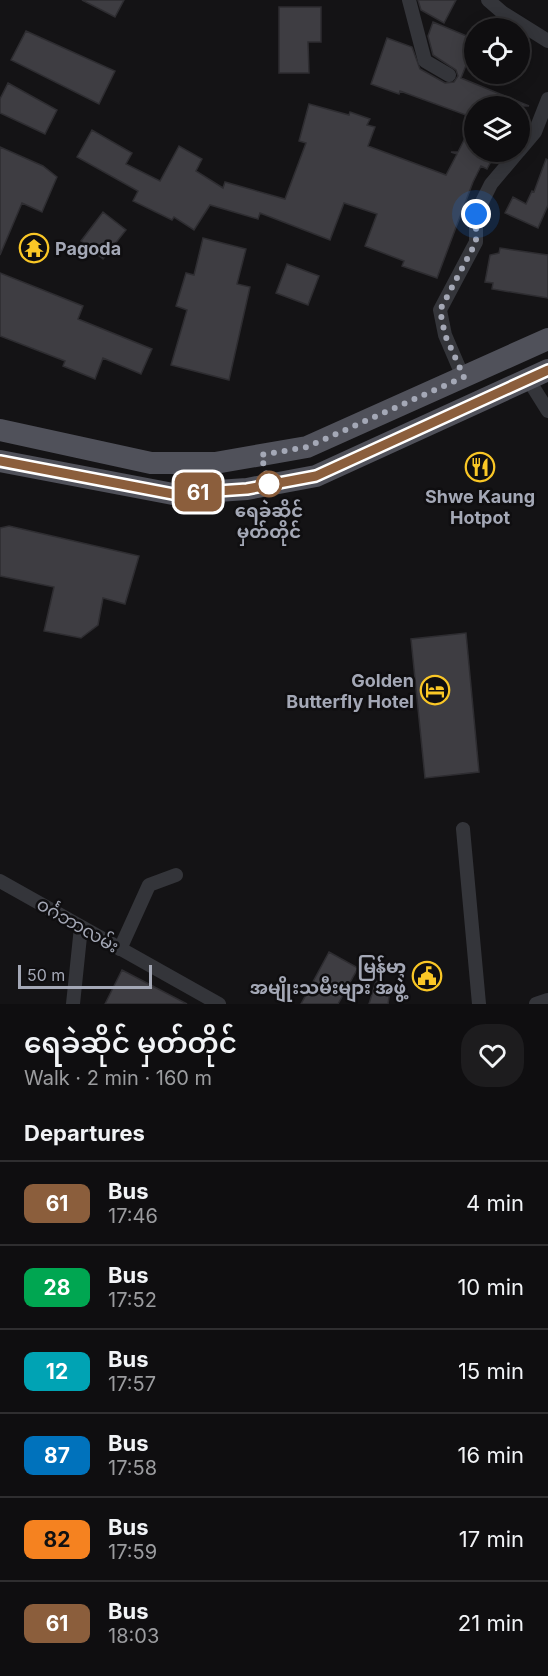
<!DOCTYPE html>
<meta charset="utf-8">
<style>
body{margin:0;font-family:Inter,"Noto Sans Myanmar",sans-serif;background:#1d1c1e;color:#f1f3f6;height:100vh;display:flex;flex-direction:column;font-size:22px;white-space:nowrap}
*{box-sizing:border-box;margin:0}
p{font-size:20px;color:#9b9c9f}
.icon{flex:none;width:33px;height:33px;fill:none;stroke:currentColor;stroke-width:2;stroke-linecap:round;stroke-linejoin:round}
.map{position:relative;height:1004px;overflow:hidden}
.panel{display:flex;flex-direction:column;background:#0f0e10;flex:1}
.panel>*{flex:none}
.badge{padding:0 12px;border-radius:9px;font-size:21px;line-height:39px}
.controls{position:absolute;left:464px;top:18px;display:grid;gap:12px}
.controls a{display:grid;place-items:center;width:66px;height:66px;border-radius:50%;background:#0f0e10;box-shadow:0 3px 15px #0003,0 0 0 2px #2f2e30;font-size:30px}
.scale{position:absolute;left:18px;bottom:15px;width:134px;box-sizing:border-box;padding-left:6px;border:3px solid #a4a8b6;border-top:0;font-size:16px;line-height:21px;white-space:nowrap;color:#a4a8b6;-webkit-text-stroke:4px #0f0e10;paint-order:stroke}
.you{position:absolute;width:30px;height:30px;margin:-15px;border:4px solid #fff;border-radius:50%;background:#1a73e8;box-shadow:0 0 0 9px #1a73e833}
.map>.badge{position:absolute;translate:-50% -50%;box-shadow:0 0 0 3px #fff}
h2{padding:0 24px;font-size:22px;line-height:54px}
.round{display:grid;place-items:center;flex:none;width:63px;height:63px;border-radius:24px;background:#1d1c1e}
.overview{display:flex;align-items:center;justify-content:space-between;height:102px;padding:0 24px}
h1{font-size:28px;font-weight:600;line-height:45px}
ul{padding:0;list-style:none}
li{display:flex;align-items:center;gap:18px;height:84px;padding:0 24px;border-top:2px solid #2f2e30}
li div{flex:1}
li b{display:block;font-size:22px}
li em{font-style:normal}
li .badge{min-width:66px;font-weight:700;text-align:center}
.map>svg:first-child{display:block}
</style>
<div class="map">
<svg width="548" height="1004" viewBox="0 0 548 1004">
<rect width="100%" height="100%" fill="#141315"/>
<path fill="#3e3d42" stroke="#2e2d31" stroke-width="1.5" d="M 82,0 L 124,0 L 115,17 Z
M 418,0 L 456,0 L 444,23 L 421,10 Z
M 279,7 L 321,7 L 321,42 L 308,42 L 309,73 L 279,73 Z
M 433,22 L 474,39 L 474,45 L 461,78 L 529,106 L 474,106 L 474,118 L 400,91 L 399,94 L 371,84 L 387,38 L 412,47 L 420,69 L 445,83 L 454,82 L 458,76 L 456,70 L 433,55 L 428,36 Z
M 26,31 L 115,71 L 99,104 L 11,60 Z
M 8,83 L 57,110 L 45,134 L 0,113 L 0,99 Z
M 309,104 L 349,115 L 350,112 L 370,119 L 367,125 L 375,127 L 368,146 L 446,175 L 457,154 L 451,152 L 458,152 L 474,120 L 474,152 L 496,152 L 487,169 L 481,166 L 473,182 L 437,278 L 402,266 L 404,261 L 365,246 L 377,214 L 344,203 L 330,240 L 260,213 L 258,219 L 210,205 L 194,230 L 174,217 L 172,220 L 133,201 L 138,191 L 77,157 L 92,130 L 132,153 L 126,164 L 160,181 L 179,146 L 202,159 L 196,171 L 223,188 L 225,182 L 285,199 L 306,143 L 299,141 Z
M 0,147 L 43,166 L 57,177 L 42,212 L 22,203 L 0,255 Z
M 546,159 L 548,160 L 548,205 L 538,228 L 505,213 L 513,197 L 526,204 L 532,191 L 534,192 Z
M 103,212 L 126,230 L 103,259 L 81,241 Z
M 203,238 L 246,249 L 237,284 L 250,287 L 229,380 L 171,365 L 187,310 L 176,306 L 186,273 L 194,275 Z
M 500,248 L 548,255 L 548,298 L 492,289 L 493,283 L 485,282 L 490,255 L 499,253 Z
M 287,264 L 319,276 L 308,305 L 276,293 Z
M 0,273 L 83,306 L 78,319 L 152,349 L 141,374 L 103,358 L 95,379 L 63,366 L 65,361 L 0,336 Z
M 9,526 L 139,556 L 125,604 L 103,598 L 98,625 L 81,638 L 44,631 L 54,587 L 0,576 L 0,528 Z
M 466,633 L 479,772 L 425,778 L 411,639 Z
M 329,952 L 358,968 L 338,1004 L 301,1004 Z
M 122,970 L 187,1004 L 105,1004 Z
M 376,981 L 391,984 L 388,1004 L 369,1004 Z"/>
<g fill="none" stroke-linecap="round" stroke-linejoin="round">
<path stroke="#34353a" stroke-width="14" d="M 409,0 L 425,61 L 449,75
M 488,0 L 503,13 L 548,41
M 519,151 L 535,132 L 548,99
M 463,377 L 445,335 L 440,310 L 476,242 L 476,214 L 491,184 L 518,152
M 528,379 L 548,411
M 463,829 L 479,1004
M 0,881 L 219,1004
M 120,949 L 149,885 L 176,875
M 73,1004 L 81,927
M 536,1004 L 548,1000"/>
<path stroke="#50515a" stroke-width="22" d="M 0,430 L 151,463 L 215,463 L 307,447 L 548,339
M 0,461 L 173,494 L 247,489 L 316,476 L 548,370"/>
</g>
<g fill="none" stroke-linecap="round" stroke-linejoin="round">
<g stroke="#fff" stroke-width="14">
<path id="line" d="M 0,461 L 173,494 L 247,489 L 316,476 L 548,370"/>
</g>
<use href="#line" stroke="#8b5e3c" stroke-width="9"/>
<path stroke="#a4a8b6" stroke-width="6" stroke-dasharray="0 10.8" d="M 269,484 L 261,455 L 307,447 L 464,377 L 445,335 L 440,310 L 476,242 L 476,214"/>
</g>
<defs>
<g id="temple-ring" transform="scale(1.5)"><circle r="9.5" fill="#0f0e10" stroke="#fac726" stroke-width="1.5"/><path d="M0-6L5-2H3V0L6.5 2.5H4V6H1.5V3h-3V6H-4V2.5H-6.5L-3 0V-2H-5Z" fill="#fac726"/></g>
<g id="restaurant-ring" transform="scale(1.5)"><circle r="9.5" fill="#0f0e10" stroke="#fac726" stroke-width="1.5"/><path d="M-5-6h1v4h1v-4h1v4h1v-4h1v5L-1.5 .5V6h-2V.5L-5-1ZM5-6V6H3V1.5H1.5Q1.5-4 5-6Z" fill="#fac726"/></g>
<g id="hotel-ring" transform="scale(1.5)"><circle r="9.5" fill="#0f0e10" stroke="#fac726" stroke-width="1.5"/><path d="M-6-4.5h1.5V1H6V5H4.5V3h-9V5H-6ZM-4 0a1.8 1.8 0 1 1 3.6 0ZM.5 0V-2.5h3Q6-2.5 6 0Z" fill="#fac726"/></g>
<g id="civic-ring" transform="scale(1.5)"><circle r="9.5" fill="#0f0e10" stroke="#fac726" stroke-width="1.5"/><path d="M-.6-6.5H3V-4.5H.6V-3L4-1V1h2V6H-6V1h2V-1L-.6-3ZM-1.2 2.5V6h2.4V2.5Z" fill="#fac726"/></g>
</defs>
<g fill-rule="evenodd">
<use href="#temple-ring" x="34" y="248"/>
<use href="#restaurant-ring" x="480" y="467"/>
<use href="#hotel-ring" x="435" y="690"/>
<use href="#civic-ring" x="427" y="976"/>
</g>
<circle fill="#fff" stroke="#8b5e3c" stroke-width="3" cx="269" cy="484" r="12"/>
<g text-anchor="middle" dominant-baseline="central" stroke-width="5" stroke-linejoin="round" paint-order="stroke">
<g font-size="18" font-weight="bold" fill="#a4a8b6" stroke="#0f0e10" text-anchor="end">
<text x="55" y="248" text-anchor="start">Pagoda</text>
<text x="480" y="496" text-anchor="middle">Shwe Kaung<tspan x="480" dy="21">Hotpot</tspan></text>
<text x="414" y="680">Golden<tspan x="414" dy="21">Butterfly Hotel</tspan></text>
<text x="406" y="966">မြန်မာ့<tspan x="406" dy="21">အမျိုးသမီးများ အဖွဲ့</tspan></text>
</g>
<g font-size="18" font-weight="bold" fill="#a4a8b6" stroke="#0f0e10">
<text x="269" y="510">ရေခဲဆိုင်<tspan x="269" dy="21">မှတ်တိုင်</tspan></text>
</g>
<g font-size="18" fill="#a4a8b6" stroke="#0f0e10">
<text transform="translate(78 925) rotate(30)">ဝင်္ဂဘာလမ်း</text>
</g>
</g>
</svg>
<div class="controls">
<a><svg class="icon" aria-label="locate" viewBox="0 0 24 24"><circle cx="12" cy="12" r="6"/><path d="M12 2v4M12 18v4M2 12h4M18 12h4"/></svg></a>
<a><svg class="icon" aria-label="layers" viewBox="0 0 24 24"><path d="M12 4l9 5-9 5-9-5zM3 14l9 5 9-5"/></svg></a>
</div>
<div class="scale">50 m</div>
<div class="you" style="left:476px;top:214px"></div>
<b class="badge" style="left:198px;top:492px;background:#8b5e3c;color:#fff">61</b>
</div>
<section class="panel">
<div class="overview"><div><h1>ရေခဲဆိုင် မှတ်တိုင်</h1><p>Walk · 2 min · 160 m</p></div><a class="round"><svg class="icon" aria-label="heart" viewBox="0 0 24 24"><path d="M12 20l-8-8c-3-5 5-10 8-4 3-6 11-1 8 4z"/></svg></a></div>
<h2>Departures</h2>
<ul>
<li><span class="badge" style="background:#8b5e3c;color:#fff">61</span><div><b>Bus</b><p>17:46</p></div><em>4 min</em></li>
<li><span class="badge" style="background:#00a651;color:#fff">28</span><div><b>Bus</b><p>17:52</p></div><em>10 min</em></li>
<li><span class="badge" style="background:#00a3b4;color:#fff">12</span><div><b>Bus</b><p>17:57</p></div><em>15 min</em></li>
<li><span class="badge" style="background:#0072bc;color:#fff">87</span><div><b>Bus</b><p>17:58</p></div><em>16 min</em></li>
<li><span class="badge" style="background:#f58220;color:#111">82</span><div><b>Bus</b><p>17:59</p></div><em>17 min</em></li>
<li><span class="badge" style="background:#8b5e3c;color:#fff">61</span><div><b>Bus</b><p>18:03</p></div><em>21 min</em></li>
</ul>
</section>
